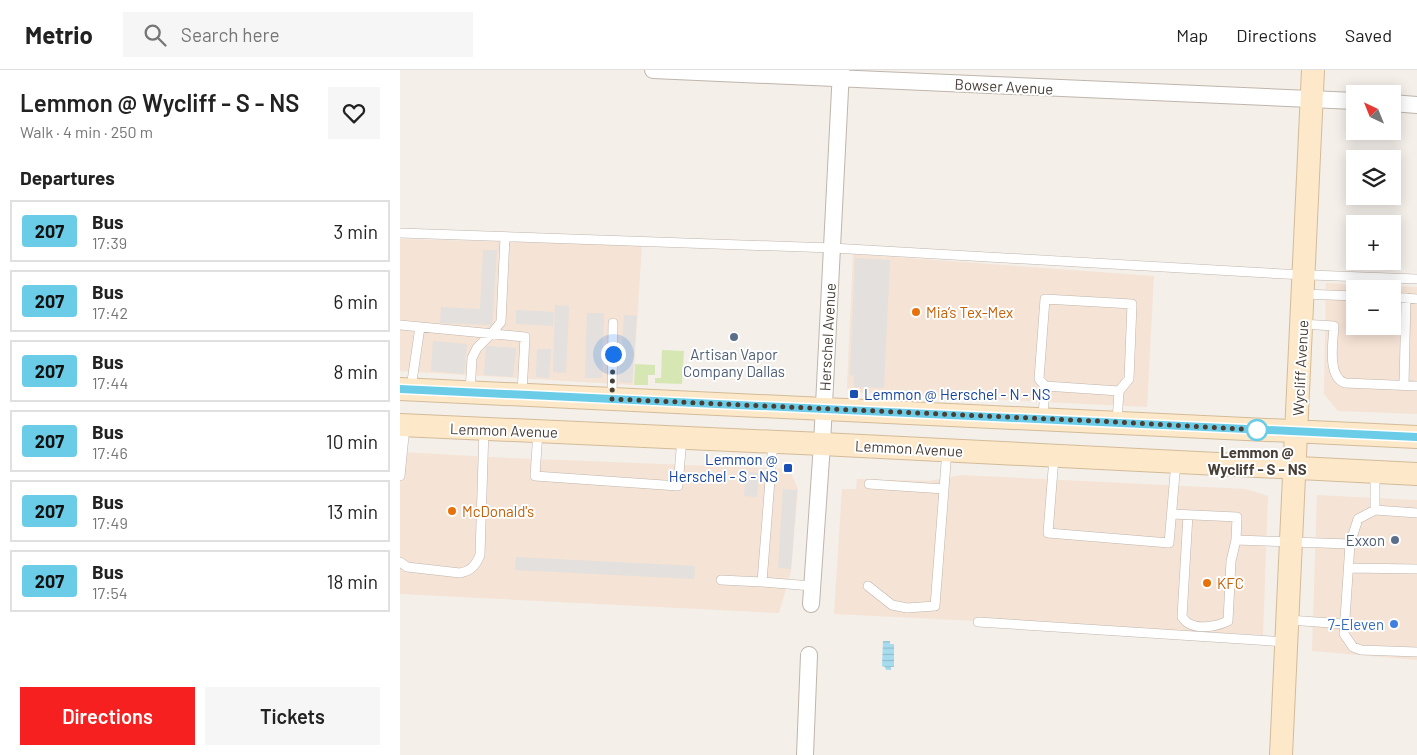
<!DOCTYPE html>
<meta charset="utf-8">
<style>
body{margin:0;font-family:Barlow,sans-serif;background:#f6f6f6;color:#222;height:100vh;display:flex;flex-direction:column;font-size:19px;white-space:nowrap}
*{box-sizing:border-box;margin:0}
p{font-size:16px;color:#767676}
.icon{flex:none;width:28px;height:28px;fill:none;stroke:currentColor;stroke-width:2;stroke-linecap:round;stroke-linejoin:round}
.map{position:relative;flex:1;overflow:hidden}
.side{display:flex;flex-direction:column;background:#fff;width:400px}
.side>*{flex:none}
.badge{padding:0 10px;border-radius:4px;font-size:18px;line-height:32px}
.needle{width:32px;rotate:317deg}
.controls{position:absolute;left:946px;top:15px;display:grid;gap:10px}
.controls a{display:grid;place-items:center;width:55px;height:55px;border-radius:0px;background:#fff;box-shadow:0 2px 12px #0003;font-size:25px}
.you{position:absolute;width:25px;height:25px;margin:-12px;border:4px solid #fff;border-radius:50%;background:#1a73e8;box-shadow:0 0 0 8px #1a73e833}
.map>.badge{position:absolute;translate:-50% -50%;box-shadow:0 0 0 2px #fff}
h2{padding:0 20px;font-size:19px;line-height:45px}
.round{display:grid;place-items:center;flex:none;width:52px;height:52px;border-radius:0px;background:#f6f6f6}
.summary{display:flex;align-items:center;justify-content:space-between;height:85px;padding:0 20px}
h1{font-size:24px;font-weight:600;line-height:38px}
.primary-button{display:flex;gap:10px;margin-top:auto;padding:10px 20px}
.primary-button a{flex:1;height:58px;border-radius:0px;background:#f5201f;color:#fff;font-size:20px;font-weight:600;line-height:58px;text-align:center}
.primary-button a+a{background:#f6f6f6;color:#222}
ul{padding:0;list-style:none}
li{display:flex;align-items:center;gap:15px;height:62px;margin:0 10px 8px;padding:0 10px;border:2px solid #e0e0e0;border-radius:0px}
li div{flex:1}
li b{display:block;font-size:19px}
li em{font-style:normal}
li .badge{min-width:55px;font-weight:700;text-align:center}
header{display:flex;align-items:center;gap:30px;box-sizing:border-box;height:70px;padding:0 25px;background:#fff;border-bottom:1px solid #e0e0e0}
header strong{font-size:24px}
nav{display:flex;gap:28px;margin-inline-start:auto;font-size:18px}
.search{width:350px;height:45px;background:#f6f6f6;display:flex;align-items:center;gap:12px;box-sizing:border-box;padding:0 18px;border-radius:0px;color:#767676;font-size:19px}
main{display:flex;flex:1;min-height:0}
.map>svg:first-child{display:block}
</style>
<header>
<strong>Metrio</strong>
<div class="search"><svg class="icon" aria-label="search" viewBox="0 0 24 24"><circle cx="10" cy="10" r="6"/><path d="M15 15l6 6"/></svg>Search here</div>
<nav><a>Map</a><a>Directions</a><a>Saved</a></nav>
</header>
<main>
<section class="side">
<div class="summary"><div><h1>Lemmon @ Wycliff - S - NS</h1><p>Walk · 4 min · 250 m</p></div><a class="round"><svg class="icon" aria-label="heart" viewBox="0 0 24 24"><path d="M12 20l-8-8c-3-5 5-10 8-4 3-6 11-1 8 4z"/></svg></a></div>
<h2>Departures</h2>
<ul>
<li><span class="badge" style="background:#6bcce7;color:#111">207</span><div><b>Bus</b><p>17:39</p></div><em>3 min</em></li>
<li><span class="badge" style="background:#6bcce7;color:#111">207</span><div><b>Bus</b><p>17:42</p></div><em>6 min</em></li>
<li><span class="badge" style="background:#6bcce7;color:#111">207</span><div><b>Bus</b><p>17:44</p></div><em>8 min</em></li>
<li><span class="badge" style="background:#6bcce7;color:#111">207</span><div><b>Bus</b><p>17:46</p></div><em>10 min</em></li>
<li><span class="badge" style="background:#6bcce7;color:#111">207</span><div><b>Bus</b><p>17:49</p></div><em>13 min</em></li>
<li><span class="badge" style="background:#6bcce7;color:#111">207</span><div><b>Bus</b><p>17:54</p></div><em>18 min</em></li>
</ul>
<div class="primary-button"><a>Directions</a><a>Tickets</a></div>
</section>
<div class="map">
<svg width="1017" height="685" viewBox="0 0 1017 685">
<defs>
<pattern id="water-rules" width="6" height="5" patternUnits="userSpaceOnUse" patternTransform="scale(1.25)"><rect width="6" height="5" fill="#a7dcef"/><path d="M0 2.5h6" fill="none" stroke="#91bece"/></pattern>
</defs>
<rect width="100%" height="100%" fill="#f4efe9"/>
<path fill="#f5e3d5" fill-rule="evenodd" d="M 0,169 L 242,175 L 233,315 L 0,301 Z
M 453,184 L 754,206 L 747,337 L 450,322 L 447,318 Z
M 926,213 L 1017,217 L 1017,344 L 938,341 L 924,324 ZM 955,219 L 992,219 L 992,256 L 955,256 Z
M 0,382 L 109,388 L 389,399 L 398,419 L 391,501 L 379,543 L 0,524 Z
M 561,405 L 846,419 L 868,426 L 863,565 L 434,544 L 442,419 L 456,419 L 457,409 L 529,411 Z
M 917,425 L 1017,430 L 1017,590 L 912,581 Z"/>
<path fill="#d7e7b3" d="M 262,280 L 284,281 L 282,314 L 255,313 L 255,308 L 261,308 Z
M 235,294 L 255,295 L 255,305 L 248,305 L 248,315 L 234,315 Z"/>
<path fill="#e3e0dd" d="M 83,180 L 97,180 L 92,255 L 40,253 L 41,237 L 80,239 Z
M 455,188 L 490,190 L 484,318 L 454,317 L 454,306 L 450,305 Z
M 155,235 L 169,236 L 166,303 L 153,302 Z
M 116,240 L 154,242 L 153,256 L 116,254 Z
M 187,243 L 204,243 L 202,308 L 185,308 Z
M 224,245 L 237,246 L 232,313 L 219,312 Z
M 33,271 L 67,274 L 64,304 L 31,301 Z
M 86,276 L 116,278 L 113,307 L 84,305 Z
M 137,279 L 151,279 L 149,308 L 136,307 Z
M 346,402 L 359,403 L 357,427 L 344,426 Z
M 383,419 L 397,420 L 391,499 L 378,498 Z
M 116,487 L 295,496 L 294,509 L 115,500 Z"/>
<path fill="url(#water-rules)" d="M 483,571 L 490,571 L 490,574 L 494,574 L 494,597 L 491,597 L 491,600 L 486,600 L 485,597 L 482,596 Z"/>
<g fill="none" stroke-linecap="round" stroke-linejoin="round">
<g stroke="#bfb5ac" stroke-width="10">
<path id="lane" d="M 0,163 L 432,178 L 884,204 L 1017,209
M 903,224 L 955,226
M 992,227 L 1017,229
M 902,254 L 934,256 C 933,272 927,307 945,313 L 1017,316
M 0,255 L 125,267 L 122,323
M 1004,315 L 1006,228
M 11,318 L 20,257
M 70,322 L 72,288 L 77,278 L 92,263 L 101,252 L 105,167
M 212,329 L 213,253
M 643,348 L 645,316
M 717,352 L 719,321 L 645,316 L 639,309 L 645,229 L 732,234 L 729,309 L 719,321
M 138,361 L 135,406 L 278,416 L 282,368
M 373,372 L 362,512 L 412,516
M 654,387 L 648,463 L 769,473 L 776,392
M 975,402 L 975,440 L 958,449 L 950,474 L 944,564 L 953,577 L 961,580 L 1017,582
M 0,406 L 5,356
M 469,414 L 544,419
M 975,440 L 1017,443
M 772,444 L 837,447 L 836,470 L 950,474
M 788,445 L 782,547 C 784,549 786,552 788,553 C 799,560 818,556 828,551 L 831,491 L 836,470
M 0,492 L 7,497 L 60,503 C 71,501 76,495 80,485 L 84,359
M 949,498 L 1017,499
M 321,510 L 362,512
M 468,516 L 492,535 L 507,538 L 535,536 L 547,380
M 889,550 L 944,554
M 578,552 L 887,572"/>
</g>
<g stroke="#bfb5ac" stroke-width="18">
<path id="street" d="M 253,0 L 955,31
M 992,33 L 1017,35
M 411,534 L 422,374 L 441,0
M 405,685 L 409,585"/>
</g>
<g stroke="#d3bb99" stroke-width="24">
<path id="secondary" d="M 0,319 L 1017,367
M 0,355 L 422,374 L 1017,404
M 881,685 L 913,0"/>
</g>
<use href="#lane" stroke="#fff" stroke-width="9"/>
<use href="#street" stroke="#fff" stroke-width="16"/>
<use href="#secondary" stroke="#fde9ca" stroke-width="22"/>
</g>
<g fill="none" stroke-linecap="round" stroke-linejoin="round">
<g stroke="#fff" stroke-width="11">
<path id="line" d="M 0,319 L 1017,367"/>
</g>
<use href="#line" stroke="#6bcce7" stroke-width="8"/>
<path stroke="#483f37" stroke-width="5" stroke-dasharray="0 9" d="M 213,284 L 212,329 L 717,352 L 860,360 L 857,360"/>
</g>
<g fill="#e8710a" stroke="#fff" stroke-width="2">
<circle cx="516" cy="242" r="5"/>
<circle cx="52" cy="441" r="5"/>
<circle cx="807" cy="513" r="5"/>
</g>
<g fill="#5c6f8a" stroke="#fff" stroke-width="2">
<circle cx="334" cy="267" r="5"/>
<circle cx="995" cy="470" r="5"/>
</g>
<g fill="#1a4fb4" stroke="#fff" stroke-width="2">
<rect x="449" y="319" width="10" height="10" rx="2.5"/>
<rect x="383" y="393" width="10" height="10" rx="2.5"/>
</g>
<circle fill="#fff" stroke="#6bcce7" stroke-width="2.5" cx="857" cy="360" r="10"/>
<circle fill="#3f7fe0" stroke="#fff" stroke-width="2" cx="994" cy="554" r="5"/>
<g text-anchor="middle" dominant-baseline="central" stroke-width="4" stroke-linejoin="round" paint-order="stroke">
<g font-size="15" fill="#483f37" stroke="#fff">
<text transform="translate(604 16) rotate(3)">Bowser Avenue</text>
<text transform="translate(427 267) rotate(-87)">Herschel Avenue</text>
<text transform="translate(900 298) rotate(-87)">Wycliff Avenue</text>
<text transform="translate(104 360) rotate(2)">Lemmon Avenue</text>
<text transform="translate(509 378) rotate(3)">Lemmon Avenue</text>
</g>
<g font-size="15" fill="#c56008" stroke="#fff" text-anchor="start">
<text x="526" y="242">Mia’s Tex-Mex</text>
<text x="62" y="441">McDonald's</text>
<text x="817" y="513">KFC</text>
</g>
<g font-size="15" fill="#4e5e75" stroke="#fff">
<text x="334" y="284">Artisan Vapor<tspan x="334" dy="17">Company Dallas</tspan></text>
<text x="985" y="470" text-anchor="end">Exxon</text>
</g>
<g font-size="15" fill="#164399" stroke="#fff" text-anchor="start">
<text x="464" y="324">Lemmon @ Herschel - N - NS</text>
<text x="378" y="389" text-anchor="end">Lemmon @<tspan x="378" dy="17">Herschel - S - NS</tspan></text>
</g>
<g font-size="15" font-weight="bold" fill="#483f37" stroke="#fff">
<text x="857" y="382">Lemmon @<tspan x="857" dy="17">Wycliff - S - NS</tspan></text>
</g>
<g font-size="15" fill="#366cbe" stroke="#fff" text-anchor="end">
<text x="984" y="554">7-Eleven</text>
</g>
</g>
</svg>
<div class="controls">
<a><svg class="needle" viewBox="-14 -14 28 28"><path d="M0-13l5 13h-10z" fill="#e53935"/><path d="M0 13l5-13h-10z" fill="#767676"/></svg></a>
<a><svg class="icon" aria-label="layers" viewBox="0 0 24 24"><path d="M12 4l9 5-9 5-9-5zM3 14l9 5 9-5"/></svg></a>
<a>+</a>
<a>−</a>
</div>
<div class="you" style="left:213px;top:284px"></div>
</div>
</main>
